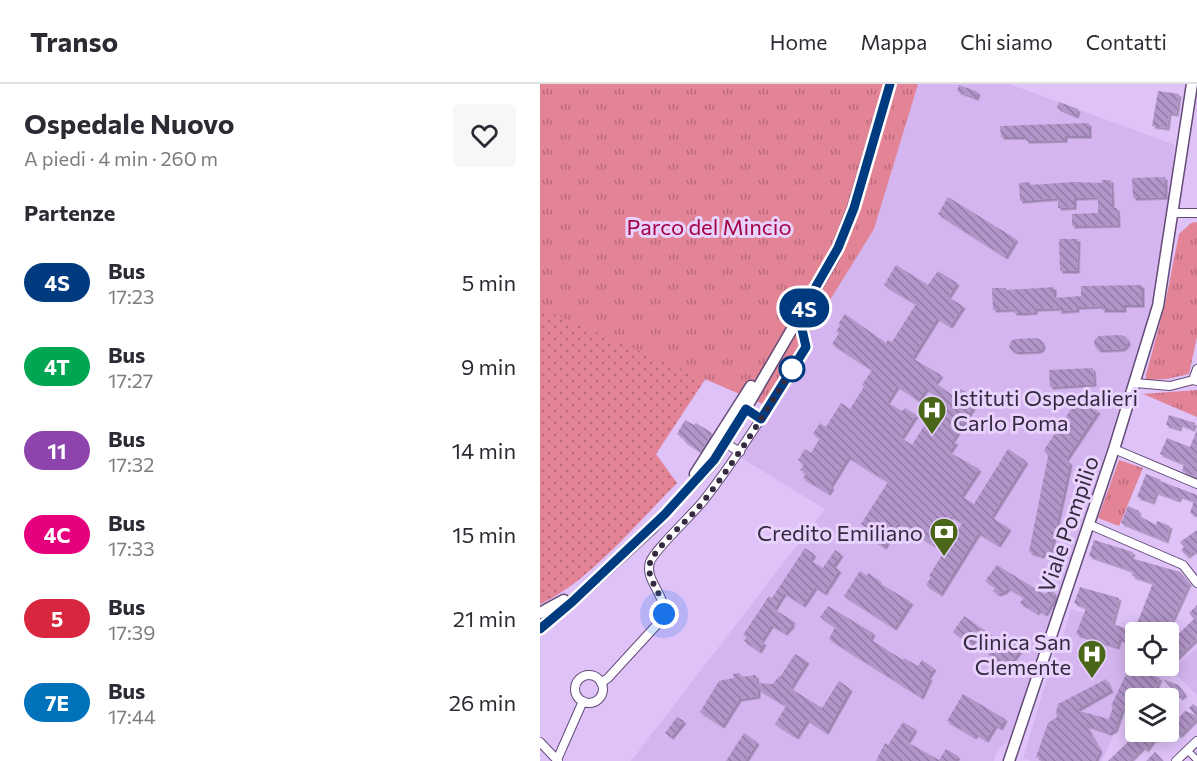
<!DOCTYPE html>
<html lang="it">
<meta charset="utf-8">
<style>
body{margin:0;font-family:Commissioner,sans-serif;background:#f7f7f7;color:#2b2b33;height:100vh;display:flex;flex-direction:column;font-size:22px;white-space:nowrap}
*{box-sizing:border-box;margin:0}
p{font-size:20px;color:#7c7c81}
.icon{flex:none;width:33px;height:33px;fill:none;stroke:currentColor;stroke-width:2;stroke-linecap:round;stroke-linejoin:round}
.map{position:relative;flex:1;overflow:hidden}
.drawer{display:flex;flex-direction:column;background:#fff;width:540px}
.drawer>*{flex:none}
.badge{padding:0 12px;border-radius:20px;font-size:21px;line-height:39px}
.controls{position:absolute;left:585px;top:538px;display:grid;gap:12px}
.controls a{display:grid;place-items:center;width:54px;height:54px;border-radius:6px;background:#fff;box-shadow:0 3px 15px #0003;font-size:30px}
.you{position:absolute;width:30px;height:30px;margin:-15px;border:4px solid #fff;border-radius:50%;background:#1a73e8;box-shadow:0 0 0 9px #1a73e833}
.map>.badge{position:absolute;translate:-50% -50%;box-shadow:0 0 0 3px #fff}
h2{padding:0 24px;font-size:22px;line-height:54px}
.round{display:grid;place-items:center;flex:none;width:63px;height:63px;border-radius:6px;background:#f7f7f7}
.headline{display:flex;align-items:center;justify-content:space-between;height:102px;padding:0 24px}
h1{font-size:28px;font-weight:700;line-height:45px}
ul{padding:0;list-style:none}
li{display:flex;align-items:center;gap:18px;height:84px;padding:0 24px}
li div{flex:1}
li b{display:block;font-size:22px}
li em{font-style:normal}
li .badge{min-width:66px;font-weight:700;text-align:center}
header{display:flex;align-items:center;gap:36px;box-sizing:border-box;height:84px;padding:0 30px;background:#fff;border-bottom:2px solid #e1e1e2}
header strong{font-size:28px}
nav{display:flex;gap:33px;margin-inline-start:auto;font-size:21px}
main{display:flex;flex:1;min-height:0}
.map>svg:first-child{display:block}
</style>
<header>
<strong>Transo</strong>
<nav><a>Home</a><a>Mappa</a><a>Chi siamo</a><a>Contatti</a></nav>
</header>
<main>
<section class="drawer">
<div class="headline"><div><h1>Ospedale Nuovo</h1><p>A piedi · 4 min · 260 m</p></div><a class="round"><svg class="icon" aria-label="heart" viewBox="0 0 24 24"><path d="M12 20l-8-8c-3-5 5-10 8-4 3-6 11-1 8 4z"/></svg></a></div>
<h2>Partenze</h2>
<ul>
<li><span class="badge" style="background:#003b80;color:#fff">4S</span><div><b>Bus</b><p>17:23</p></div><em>5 min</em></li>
<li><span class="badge" style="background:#00a651;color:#fff">4T</span><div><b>Bus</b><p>17:27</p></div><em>9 min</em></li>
<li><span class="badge" style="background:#8e44ad;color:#fff">11</span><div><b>Bus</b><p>17:32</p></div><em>14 min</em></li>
<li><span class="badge" style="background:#e6007e;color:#fff">4C</span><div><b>Bus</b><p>17:33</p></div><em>15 min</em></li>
<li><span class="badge" style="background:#d7263d;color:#fff">5</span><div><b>Bus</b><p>17:39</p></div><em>21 min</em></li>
<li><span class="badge" style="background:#0072bc;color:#fff">7E</span><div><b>Bus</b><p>17:44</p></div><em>26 min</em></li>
</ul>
</section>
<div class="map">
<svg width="657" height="677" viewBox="0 0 657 677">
<defs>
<pattern id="grass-dots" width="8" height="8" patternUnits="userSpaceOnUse" patternTransform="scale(1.5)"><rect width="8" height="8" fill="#e38396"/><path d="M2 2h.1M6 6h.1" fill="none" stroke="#b96b7c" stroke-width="1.8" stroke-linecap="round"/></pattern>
<pattern id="park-tufts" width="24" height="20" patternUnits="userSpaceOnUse" patternTransform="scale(1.5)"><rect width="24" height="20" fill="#e38396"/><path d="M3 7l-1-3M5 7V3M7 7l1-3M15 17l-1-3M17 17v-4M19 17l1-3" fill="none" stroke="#b96b7c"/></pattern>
<pattern id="building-back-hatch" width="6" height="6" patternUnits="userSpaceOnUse" patternTransform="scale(1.5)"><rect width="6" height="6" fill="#b196c9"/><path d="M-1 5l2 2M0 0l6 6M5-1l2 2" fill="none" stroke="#917aa5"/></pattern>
<filter id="shadow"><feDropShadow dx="2.5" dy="2.5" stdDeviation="0" flood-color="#0004"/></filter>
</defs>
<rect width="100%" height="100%" fill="#dec2f8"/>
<path fill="#d4b5ef" d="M 361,0 L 469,0 L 635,61 L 625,144 L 610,228 L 499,574 L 469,657 L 457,666 L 454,677 L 91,677 L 285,425 L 200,373 L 271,257 L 271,233 Z
M 531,525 L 601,549 L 596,549 L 596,582 L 604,582 L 562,677 L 491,677 L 483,674 L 515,568 L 519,556 L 522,556 Z
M 657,564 L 657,611 L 632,587 Z"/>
<path fill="url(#grass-dots)" d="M 0,0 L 172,285 L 116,370 L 137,399 C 100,436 47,500 0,520 Z"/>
<path fill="url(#park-tufts)" d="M 0,0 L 378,0 L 334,145 L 225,321 L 0,224 Z
M 657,138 L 657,253 L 649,290 L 627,295 L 606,296 L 606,291 L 625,220 L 639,150 L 651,139 Z
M 657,306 L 657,333 L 603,310 Z
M 579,376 L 603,384 L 579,442 L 558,434 Z"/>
<path fill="url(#building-back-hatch)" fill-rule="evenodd" filter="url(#shadow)" d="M 419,1 L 438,8 L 436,14 L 417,7 Z
M 618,7 L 639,10 L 636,30 L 629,29 L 627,44 L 612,42 Z
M 519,18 L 538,25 L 536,32 L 517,24 Z
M 549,39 L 549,52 L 525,52 L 525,56 L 486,57 L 486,53 L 461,53 L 460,42 Z
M 625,93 L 625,113 L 593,114 L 592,94 Z
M 561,96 L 571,96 L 572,124 L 577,124 L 578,141 L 532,142 L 532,130 L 558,129 L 558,113 L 534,114 L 534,123 L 518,124 L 518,114 L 480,117 L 479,99 L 490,98 L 490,101 L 534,98 L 562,99 Z
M 408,113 L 476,155 L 465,173 L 398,130 Z
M 519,155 L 538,155 L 537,187 L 520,187 Z
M 356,181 L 388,201 L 398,187 L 417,199 L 408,213 L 423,222 L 410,242 L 397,234 L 372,274 L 401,291 L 395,299 L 415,313 L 420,305 L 430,310 L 424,318 L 433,323 L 412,357 L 416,358 L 409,368 L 439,385 L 421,412 L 434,420 L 468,365 L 486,377 L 451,433 L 469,444 L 458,461 L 438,449 L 400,510 L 386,501 L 391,493 L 389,492 L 422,439 L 411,432 L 393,461 L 358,439 L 344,463 L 325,451 L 329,445 L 321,440 L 348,398 L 308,373 L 290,402 L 292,403 L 288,409 L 263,394 L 266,389 L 260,386 L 264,380 L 258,376 L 265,365 L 271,369 L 280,354 L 273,350 L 280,339 L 286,343 L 301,319 L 310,325 L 324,303 L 322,301 L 332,286 L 292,260 L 299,249 L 296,248 L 300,241 L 298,240 L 305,230 L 346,259 L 348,256 L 352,258 L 376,220 L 344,201 ZM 357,302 L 378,316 L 386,305 L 401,315 L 372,361 L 361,354 L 376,331 L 365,324 L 362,327 L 347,318 Z
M 602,201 L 602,221 L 584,221 L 584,226 L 562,226 L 562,222 L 537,223 L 537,226 L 519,227 L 519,224 L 495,225 L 495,228 L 483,229 L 474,229 L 474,225 L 453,226 L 452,204 L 466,204 L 466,206 L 514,203 L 514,214 L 541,212 L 541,202 Z
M 581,251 L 586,253 L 588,258 L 586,262 L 582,265 L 560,266 L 556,264 L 554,259 L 555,255 L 559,252 Z
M 497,254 L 501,256 L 503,261 L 502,265 L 498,267 L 476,268 L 471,266 L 469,262 L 471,257 L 475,255 Z
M 553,284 L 554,300 L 510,303 L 509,286 Z
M 537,316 L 558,327 L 526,375 L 530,379 L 511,466 L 501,472 L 489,468 L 508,372 L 504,366 Z
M 629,331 L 655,339 L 652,345 L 640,340 L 639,345 L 626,341 Z
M 145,336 L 154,341 L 156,339 L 172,349 L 160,368 L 144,357 L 145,355 L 137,350 Z
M 657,346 L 657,389 L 656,393 L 642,387 L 644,380 L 620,370 L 627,354 L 650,363 Z
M 606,390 L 621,396 L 620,397 L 657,411 L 657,432 L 650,429 L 654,417 L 640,412 L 638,416 L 616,408 L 612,418 L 597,413 Z
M 588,422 L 599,427 L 598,431 L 616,441 L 617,437 L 630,442 L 626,457 L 581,439 Z
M 657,446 L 657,471 L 654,467 L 647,472 L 641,466 L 644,463 L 640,458 Z
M 554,456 L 593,468 L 591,474 L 640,488 L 649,499 L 628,545 L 616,542 L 614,548 L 596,542 L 613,499 L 592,492 L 593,487 L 549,472 Z
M 265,464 L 274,470 L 270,476 L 283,484 L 295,466 L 301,470 L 293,482 L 299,486 L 284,509 L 275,503 L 263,521 L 244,509 L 234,525 L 253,537 L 251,539 L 253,540 L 245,549 L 231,541 L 221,557 L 224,559 L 219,567 L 204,557 L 207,553 L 203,551 L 229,512 L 232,514 Z
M 457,481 L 504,510 L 510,507 L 514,508 L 515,514 L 505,530 L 498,526 L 497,529 L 480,519 L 484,513 L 468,504 L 464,508 L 458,510 L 453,507 L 456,503 L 445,497 Z
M 320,487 L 327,492 L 328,489 L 339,496 L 338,498 L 371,518 L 354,544 L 304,512 Z
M 540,503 L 579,514 L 572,540 L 595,547 L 591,559 L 579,555 L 577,563 L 536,550 L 546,524 L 534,519 Z
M 657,521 L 657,554 L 628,582 L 628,560 L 654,535 L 649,529 Z
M 288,522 L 333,549 L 330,555 L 363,576 L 364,574 L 378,582 L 382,576 L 394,584 L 388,593 L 390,594 L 381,613 L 289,555 L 295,543 L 280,533 Z
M 424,532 L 467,562 L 475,559 L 479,562 L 480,566 L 468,582 L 462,578 L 460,580 L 448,571 L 451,566 L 435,555 L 431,560 L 413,548 Z
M 255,570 L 267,577 L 250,604 L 282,624 L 299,597 L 310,605 L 286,648 L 267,636 L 256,653 L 235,640 L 246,622 L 218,605 L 218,612 L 199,615 L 182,642 L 160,628 L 179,597 L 194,594 L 193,590 L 200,589 L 201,593 L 216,591 L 217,599 L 233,600 L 239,592 L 240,593 Z
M 590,582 L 620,594 L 611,615 L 596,615 L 596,632 L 582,626 L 575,646 L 569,649 L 546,641 L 560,666 L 555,677 L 506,677 L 496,673 L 508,639 L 517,633 L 516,628 L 518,620 L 566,595 L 571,606 L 536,626 L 569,635 L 573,623 L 571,622 Z
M 623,595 L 638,601 L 645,610 L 640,614 Z
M 423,610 L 465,635 L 460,644 L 455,641 L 446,656 L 436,650 L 434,653 L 407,637 Z
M 653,620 L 657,623 L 657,634 L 639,652 L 630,643 L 645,627 L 656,631 L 649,624 Z
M 137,633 L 144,637 L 131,653 L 125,649 Z
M 363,638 L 375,645 L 367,658 L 399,676 L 406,665 L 418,672 L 415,677 L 336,677 L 345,659 L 348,661 Z
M 588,648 L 608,648 L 614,655 L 606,666 L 603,663 L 589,677 L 568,677 L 593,653 Z
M 204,649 L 217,658 L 205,677 L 186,677 Z
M 615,668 L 623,677 L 606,677 Z"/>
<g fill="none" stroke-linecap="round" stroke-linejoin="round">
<g stroke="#634a78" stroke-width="8">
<path id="pedestrian" d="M 649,668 L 657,676"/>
</g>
<g stroke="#634a78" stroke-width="10">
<path id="minor" d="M 633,129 L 657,129
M 653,296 L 657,285
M 595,299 L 630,302 L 653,296 L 657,297
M 185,359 L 200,368
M 574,365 L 657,400
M 548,440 L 643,481 L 657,499
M35 605a14 14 0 1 1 28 0a14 14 0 1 1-28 0Z
M 61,599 L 68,594 L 123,534 C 128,510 104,498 110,478 C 115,465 153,430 164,416 C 202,367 233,315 266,263 L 259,233
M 0,658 L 18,677
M 17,676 L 43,617
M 636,677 L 657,657"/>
</g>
<g stroke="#634a78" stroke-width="13">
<path id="tertiary" d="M 155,390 L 211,302
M 0,529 L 24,516
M 0,541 L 10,536 L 32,518 L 111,445 L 174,377 L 202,331 L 294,173 L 313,124 L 350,0
M 469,677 L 574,365 L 618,222 L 652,0"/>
</g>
<use href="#pedestrian" stroke="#fff" stroke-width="6"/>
<use href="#minor" stroke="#fff" stroke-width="8"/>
<use href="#tertiary" stroke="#fff" stroke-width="10"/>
</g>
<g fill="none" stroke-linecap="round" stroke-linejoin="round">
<g stroke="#fff" stroke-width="14">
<path id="line" d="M 0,545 L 32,518 L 125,430 L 174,376 L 206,325 L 221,335 L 266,263 L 259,232 L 298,164 L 314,124 L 350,0"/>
</g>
<use href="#line" stroke="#003b80" stroke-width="9"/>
<path stroke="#34293e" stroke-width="6" stroke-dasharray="0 10.8" d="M 124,530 C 125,511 105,496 110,479 C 114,465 147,437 158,424 C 195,379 225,329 255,280 L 252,285"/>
</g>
<defs>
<g id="hospital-pin" transform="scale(1.5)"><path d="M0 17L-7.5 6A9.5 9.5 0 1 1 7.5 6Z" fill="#496619" stroke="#e8d2fd"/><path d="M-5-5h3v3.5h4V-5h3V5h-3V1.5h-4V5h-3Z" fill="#fff"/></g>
<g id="bank-pin" transform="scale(1.5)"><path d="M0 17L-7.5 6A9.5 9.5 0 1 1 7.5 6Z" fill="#496619" stroke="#e8d2fd"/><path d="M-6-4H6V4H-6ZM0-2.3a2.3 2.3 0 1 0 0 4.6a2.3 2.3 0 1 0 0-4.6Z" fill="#fff"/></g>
</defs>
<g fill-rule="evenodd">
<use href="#hospital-pin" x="392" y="326"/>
<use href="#bank-pin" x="404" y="448"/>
<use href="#hospital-pin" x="552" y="570"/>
</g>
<circle fill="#fff" stroke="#003b80" stroke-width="3" cx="252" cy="285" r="12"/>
<g text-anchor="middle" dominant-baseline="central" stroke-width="6" stroke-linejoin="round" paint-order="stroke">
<g font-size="22" fill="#a30244" stroke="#e8d2fd">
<text x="169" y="142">Parco del Mincio</text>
</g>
<g font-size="22" fill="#34293e" stroke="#e8d2fd" text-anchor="end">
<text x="413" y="313" text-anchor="start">Istituti Ospedalieri<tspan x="413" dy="25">Carlo Poma</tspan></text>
<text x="383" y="448">Credito Emiliano</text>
<text x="531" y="557">Clinica San<tspan x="531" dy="25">Clemente</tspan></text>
</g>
<g font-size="22" fill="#34293e" stroke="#e8d2fd">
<text transform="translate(528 440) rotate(-71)">Viale Pompilio</text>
</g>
</g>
</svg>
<div class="controls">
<a><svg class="icon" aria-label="locate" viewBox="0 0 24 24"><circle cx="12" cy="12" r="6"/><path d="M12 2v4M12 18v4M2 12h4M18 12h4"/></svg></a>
<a><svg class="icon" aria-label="layers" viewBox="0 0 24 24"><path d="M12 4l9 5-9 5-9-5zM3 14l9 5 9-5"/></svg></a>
</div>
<div class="you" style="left:124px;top:530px"></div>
<b class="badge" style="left:264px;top:224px;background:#003b80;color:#fff">4S</b>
</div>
</main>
